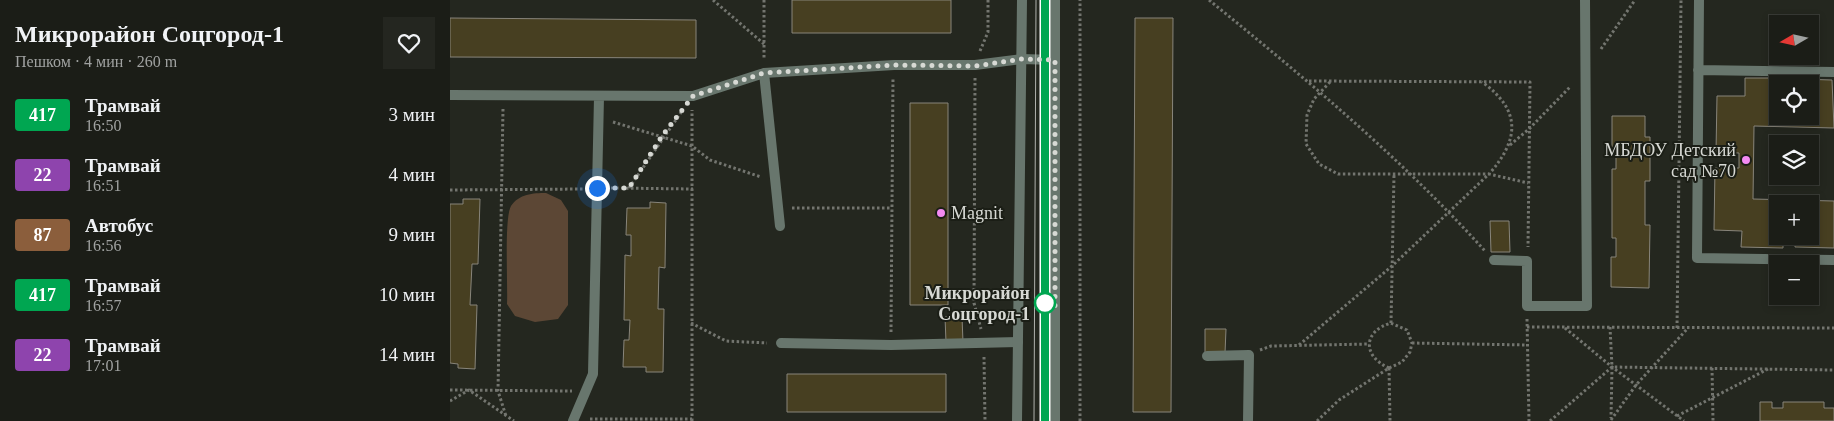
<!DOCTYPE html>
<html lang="ru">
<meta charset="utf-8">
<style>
body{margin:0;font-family:"Times New Roman",serif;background:#242620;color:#f1f3f6;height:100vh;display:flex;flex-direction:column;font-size:19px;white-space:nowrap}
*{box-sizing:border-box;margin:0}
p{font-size:16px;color:#a0a2a1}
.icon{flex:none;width:28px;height:28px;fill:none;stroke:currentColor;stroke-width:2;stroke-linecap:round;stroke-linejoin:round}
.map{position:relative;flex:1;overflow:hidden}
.panel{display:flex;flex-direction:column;background:#1b1d17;width:450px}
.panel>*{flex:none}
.badge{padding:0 10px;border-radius:4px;font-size:18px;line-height:32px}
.needle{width:32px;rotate:261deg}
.buttons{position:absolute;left:1319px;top:15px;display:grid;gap:10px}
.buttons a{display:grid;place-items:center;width:50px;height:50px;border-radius:0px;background:#1b1d17;box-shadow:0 2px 8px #0003,0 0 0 1px #393b36;font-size:25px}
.you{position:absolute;width:25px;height:25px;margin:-12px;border:4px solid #fff;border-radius:50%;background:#1a73e8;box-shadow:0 0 0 8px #1a73e833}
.map>.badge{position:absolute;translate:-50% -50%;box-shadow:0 0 0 2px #fff}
.round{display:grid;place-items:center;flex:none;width:52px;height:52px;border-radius:0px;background:#242620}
.summary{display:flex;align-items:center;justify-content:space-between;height:85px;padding:0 15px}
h1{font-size:24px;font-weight:700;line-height:38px}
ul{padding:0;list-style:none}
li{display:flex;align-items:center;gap:15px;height:60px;padding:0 15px}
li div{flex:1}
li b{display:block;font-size:19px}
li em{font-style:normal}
li .badge{min-width:55px;font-weight:700;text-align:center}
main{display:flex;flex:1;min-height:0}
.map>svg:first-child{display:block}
</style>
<main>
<section class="panel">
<div class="summary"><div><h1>Микрорайон Соцгород-1</h1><p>Пешком · 4 мин · 260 m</p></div><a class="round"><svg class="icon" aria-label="heart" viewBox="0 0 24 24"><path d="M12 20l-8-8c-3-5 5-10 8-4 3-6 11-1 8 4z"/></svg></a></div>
<ul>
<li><span class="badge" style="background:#00a651;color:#fff">417</span><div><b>Трамвай</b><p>16:50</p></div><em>3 мин</em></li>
<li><span class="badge" style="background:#8e44ad;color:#fff">22</span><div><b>Трамвай</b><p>16:51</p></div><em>4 мин</em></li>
<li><span class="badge" style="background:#8b5e3c;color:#fff">87</span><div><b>Автобус</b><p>16:56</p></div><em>9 мин</em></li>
<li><span class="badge" style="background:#00a651;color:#fff">417</span><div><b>Трамвай</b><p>16:57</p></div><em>10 мин</em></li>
<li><span class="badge" style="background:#8e44ad;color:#fff">22</span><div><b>Трамвай</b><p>17:01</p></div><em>14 мин</em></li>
</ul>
</section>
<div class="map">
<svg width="1384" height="421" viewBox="0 0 1384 421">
<rect width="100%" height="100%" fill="#24271f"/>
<path fill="#5c4735" d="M 96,193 L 111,200 L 118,211 L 118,305 L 108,319 L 85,322 L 65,316 L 57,304 C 58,285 54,218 61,206 C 69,194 83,193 96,193 Z"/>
<path fill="#473f21" stroke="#88857b" d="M 342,0 L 501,0 L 501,33 L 342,33 Z
M 0,18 L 246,20 L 246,58 L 0,57 Z
M 685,18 L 723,18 L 721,412 L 683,412 Z
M 1295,78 L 1329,78 L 1328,116 L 1360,116 L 1360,84 L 1348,84 L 1349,79 L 1382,80 L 1384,128 L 1304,126 L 1303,199 L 1384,201 L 1384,248 L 1345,247 L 1345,236 L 1360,236 L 1360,204 L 1328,204 L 1328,236 L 1333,236 L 1333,248 L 1291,247 L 1292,231 L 1264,230 L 1265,168 L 1289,168 L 1289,153 L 1266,152 L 1267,96 L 1295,96 Z
M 460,103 L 498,103 L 498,305 L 460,305 Z
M 1162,116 L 1195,116 L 1195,137 L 1200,137 L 1200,181 L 1195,181 L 1195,225 L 1200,225 L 1199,288 L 1161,287 L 1161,257 L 1166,257 L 1166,238 L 1162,238 L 1162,169 L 1166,169 L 1166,150 L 1162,150 Z
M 13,199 L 30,199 L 28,264 L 22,264 L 20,305 L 27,305 L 25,369 L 8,368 L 8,364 L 0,363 L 0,204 L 13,204 Z
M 200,202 L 216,203 L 215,268 L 209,267 L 208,309 L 214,309 L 213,372 L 196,372 L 196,367 L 173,367 L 174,340 L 179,340 L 180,320 L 174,320 L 175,255 L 181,256 L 181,235 L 176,235 L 177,208 L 200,208 Z
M 1040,221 L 1059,221 L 1060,252 L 1041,252 Z
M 495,317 L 512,317 L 513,342 L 496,342 Z
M 755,329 L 776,329 L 775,353 L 755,353 Z
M 337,374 L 496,374 L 496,412 L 337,412 Z
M 1310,402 L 1322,402 L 1322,408 L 1333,408 L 1333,402 L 1374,402 L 1374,408 L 1384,408 L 1384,421 L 1310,421 Z"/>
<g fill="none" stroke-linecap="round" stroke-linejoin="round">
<path stroke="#73756f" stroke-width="3" stroke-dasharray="2.5 2.5" stroke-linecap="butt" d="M 263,0 L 314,44
M 314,0 L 314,60
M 759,0 C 856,79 951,158 1035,251
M 1151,49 L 1185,0
M 530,51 L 538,32 L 538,0
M 525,78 L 524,303 L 531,329
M 859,81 L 1080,82 L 1078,247
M 880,82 L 864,99 L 857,115 L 856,144 L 869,164 L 888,174 L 1039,174 C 1070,139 1071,110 1032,82
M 53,109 L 48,391 L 56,416
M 163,122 L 242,146 L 260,160 L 311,177
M 1060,145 L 1079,129 L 1120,87
M 161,188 L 243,189
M 179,188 L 232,111
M 0,190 L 133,189
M 342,208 L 442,208
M 1077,319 L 1079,421
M 241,323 L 276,341 L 317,343
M 941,323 L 944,175
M 1077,327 L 1384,328
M 1160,327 L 1162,367 L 1161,418
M 1115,328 L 1162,367 L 1234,421
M 1227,328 L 1231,0
M 441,332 L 443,78
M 962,343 L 1077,345
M 849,345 L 942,266 L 1039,174 L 1078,183
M 810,350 L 821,346 L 919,344
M 534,357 L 535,421
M 939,368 L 940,421
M 1262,368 L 1263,421
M 0,390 L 122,391
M 0,401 L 19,390 L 64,421
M 1227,416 L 1318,369
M 140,419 L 242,419
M 1161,420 L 1186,385 L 1238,328
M 242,421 L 242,110
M 630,421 L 630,0
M 867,421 L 889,400 L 939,368 L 952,362 L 960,352 L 962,343 L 957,330 L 941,323 C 913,331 912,356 939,368
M 1100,421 L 1162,367 L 1384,370"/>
<path stroke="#68766d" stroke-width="10" d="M 1249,0 L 1247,258 L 1384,260
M 1248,70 L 1384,72
M 314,73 L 330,226
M 0,95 L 243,96 L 314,73 L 444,65 L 525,65 L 572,59 L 605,60
M 1044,260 L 1077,261 L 1077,306 L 1137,306 L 1135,0
M 331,343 L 441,345 L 568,342
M 757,356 L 799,355 L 798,421
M 123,421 L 143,374 L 149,97"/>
<path stroke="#68766d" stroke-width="10" d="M 567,421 L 572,0
M 605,421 L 605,0"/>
<path stroke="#b1b3ae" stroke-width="1" d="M 584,421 L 586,0
M 595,421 L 595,0"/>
</g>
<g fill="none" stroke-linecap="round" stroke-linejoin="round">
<g stroke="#fff" stroke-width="11">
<path id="line" d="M 595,421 L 595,0"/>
</g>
<use href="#line" stroke="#00a651" stroke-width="8"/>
<path stroke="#d7d9d4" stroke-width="5" stroke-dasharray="0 9" d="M 147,188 L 179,188 L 212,136 L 243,96 L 314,73 L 444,65 L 525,66 L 572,59 L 605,60 L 605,307 L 595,303"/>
</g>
<g fill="#f38af2" stroke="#1b1e16" stroke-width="2">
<circle cx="1296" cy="160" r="5"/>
<circle cx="491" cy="213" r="5"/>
</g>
<circle fill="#fff" stroke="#00a651" stroke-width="2.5" cx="595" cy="303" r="10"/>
<g text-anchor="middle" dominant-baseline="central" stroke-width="4" stroke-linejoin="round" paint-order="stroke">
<g font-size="18" fill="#d7d9d4" stroke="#1b1e16" text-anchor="end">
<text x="1286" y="150">МБДОУ Детский<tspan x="1286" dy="21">сад №70</tspan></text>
<text x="501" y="213" text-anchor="start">Magnit</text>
</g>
<g font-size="18" font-weight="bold" fill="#d7d9d4" stroke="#1b1e16" text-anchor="end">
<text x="580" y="293">Микрорайон<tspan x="580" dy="21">Соцгород-1</tspan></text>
</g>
</g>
</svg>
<div class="buttons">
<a><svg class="needle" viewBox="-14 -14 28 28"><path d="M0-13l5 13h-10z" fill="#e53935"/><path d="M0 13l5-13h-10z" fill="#a0a2a1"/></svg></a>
<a><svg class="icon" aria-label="locate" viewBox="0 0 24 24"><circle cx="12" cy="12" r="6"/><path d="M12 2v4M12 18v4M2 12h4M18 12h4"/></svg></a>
<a><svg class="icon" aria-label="layers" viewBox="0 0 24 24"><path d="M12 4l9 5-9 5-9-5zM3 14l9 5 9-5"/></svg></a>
<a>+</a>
<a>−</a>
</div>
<div class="you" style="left:147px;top:188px"></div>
</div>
</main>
